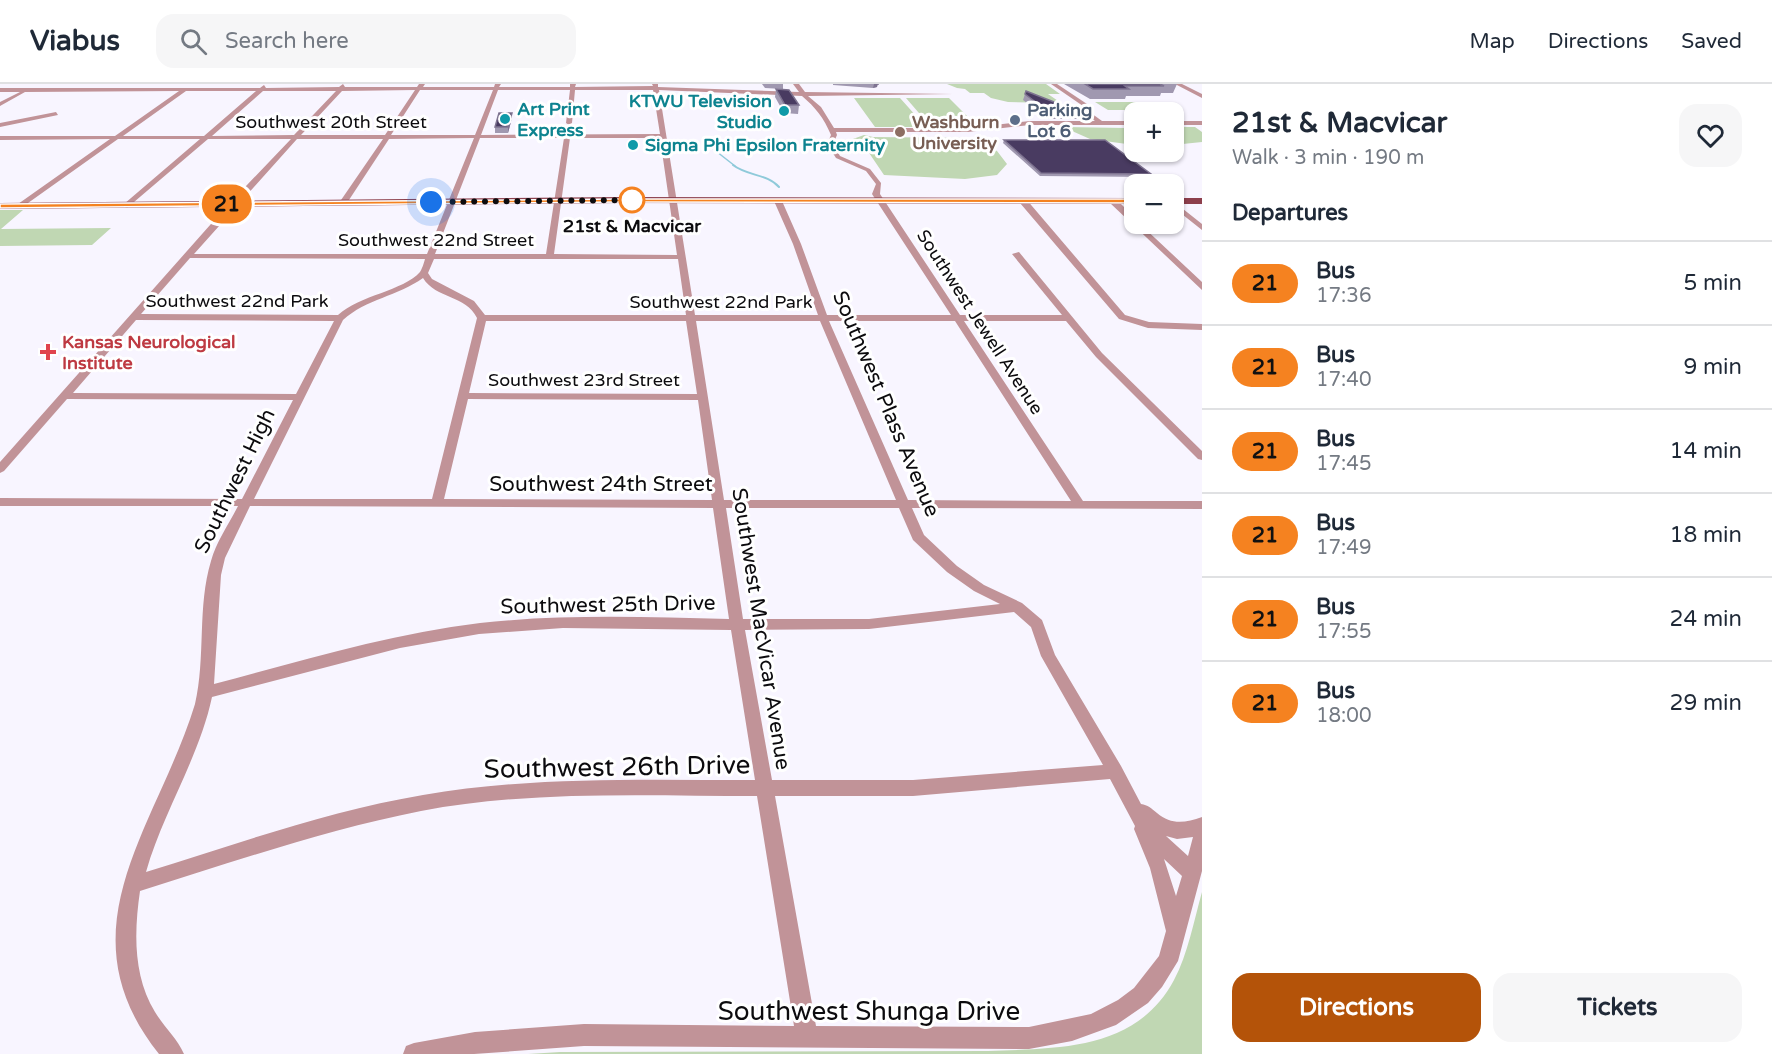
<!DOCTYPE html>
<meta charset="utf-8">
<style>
body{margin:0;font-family:"Varela Round",sans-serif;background:#f6f6f7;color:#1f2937;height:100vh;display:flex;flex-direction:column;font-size:22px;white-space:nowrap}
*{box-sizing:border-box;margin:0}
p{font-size:20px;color:#747a83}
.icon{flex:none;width:33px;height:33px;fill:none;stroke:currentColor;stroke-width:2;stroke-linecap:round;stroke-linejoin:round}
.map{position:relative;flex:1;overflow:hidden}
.details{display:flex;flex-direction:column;background:#fff;width:570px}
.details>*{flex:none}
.badge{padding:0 12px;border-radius:20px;font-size:21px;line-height:39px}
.controls{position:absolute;left:1124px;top:18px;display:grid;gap:12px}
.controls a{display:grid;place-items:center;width:60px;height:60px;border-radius:12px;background:#fff;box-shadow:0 2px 4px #0004;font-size:30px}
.you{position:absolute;width:30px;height:30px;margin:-15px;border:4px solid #fff;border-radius:50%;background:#1a73e8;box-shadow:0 0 0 9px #1a73e833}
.map>.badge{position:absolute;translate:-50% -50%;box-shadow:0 0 0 3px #fff}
h2{padding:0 30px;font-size:22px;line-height:54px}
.round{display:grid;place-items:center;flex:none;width:63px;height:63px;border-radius:18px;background:#f6f6f7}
.overview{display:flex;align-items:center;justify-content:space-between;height:102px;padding:0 30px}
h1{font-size:28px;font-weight:800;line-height:45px}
.action{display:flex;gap:12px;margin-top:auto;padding:12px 30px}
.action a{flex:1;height:69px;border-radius:18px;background:#b45309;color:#fff;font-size:24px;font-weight:800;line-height:69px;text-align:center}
.action a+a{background:#f6f6f7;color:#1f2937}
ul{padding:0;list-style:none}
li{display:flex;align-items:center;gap:18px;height:84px;padding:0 30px;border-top:2px solid #e0e1e3}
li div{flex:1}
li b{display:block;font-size:22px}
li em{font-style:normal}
li .badge{min-width:66px;font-weight:700;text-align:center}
header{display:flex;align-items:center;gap:36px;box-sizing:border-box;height:84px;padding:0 30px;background:#fff;border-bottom:2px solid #e0e1e3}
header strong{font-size:28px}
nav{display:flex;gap:33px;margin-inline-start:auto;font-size:21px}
.search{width:420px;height:54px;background:#f6f6f7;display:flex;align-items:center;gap:15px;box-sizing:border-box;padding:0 21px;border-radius:18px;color:#747a83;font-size:22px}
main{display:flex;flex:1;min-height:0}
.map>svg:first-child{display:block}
</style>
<header>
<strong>Viabus</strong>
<div class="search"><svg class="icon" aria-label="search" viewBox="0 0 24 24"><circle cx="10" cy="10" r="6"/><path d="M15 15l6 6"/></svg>Search here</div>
<nav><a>Map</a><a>Directions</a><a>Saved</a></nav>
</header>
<main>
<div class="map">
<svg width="1202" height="970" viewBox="0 0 1202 970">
<rect width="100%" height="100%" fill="#f8f5ff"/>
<path fill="#c0d7b3" d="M 947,0 L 1046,0 L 1060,10 L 1048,10 L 1061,19 L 1008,18 L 991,14 L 984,9 L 970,9 L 965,5 L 957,4 Z
M 854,14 L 900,14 L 926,43 L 875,43 Z
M 906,14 L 949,14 L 978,43 L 931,43 Z
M 1095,18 L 1166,18 L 1182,26 L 1108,26 Z
M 1063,43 L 1126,44 L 1134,50 L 1134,61 L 1090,55 Z
M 1173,43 L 1195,43 L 1202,48 L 1202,58 L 1173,61 Z
M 864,51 L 873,53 L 973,54 L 997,67 L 1007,80 L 997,91 L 965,95 L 884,91 L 861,57 L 853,55 Z
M 0,126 L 23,126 L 1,145 L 111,144 L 92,161 L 0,162 Z
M 1202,808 L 1202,970 L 528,970 L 560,968 L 988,967 C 1059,964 1136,967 1174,896 C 1188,870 1194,836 1202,808 Z"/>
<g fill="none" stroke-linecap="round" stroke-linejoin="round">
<path stroke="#8fcada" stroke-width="1.5" d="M 703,57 L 735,82"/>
<path stroke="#8fcada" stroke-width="2" d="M 733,81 C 747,92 768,90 779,103"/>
<path fill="#c19398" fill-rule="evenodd" d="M 343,0 L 345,3 L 417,3 L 419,0 L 425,0 L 423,3 L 494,3 L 495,0 L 501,0 L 499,3 L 570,3 L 570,0 L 576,0 L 575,3 L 653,2 L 652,0 L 658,0 L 658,3 L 799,8 L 793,0 L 799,0 L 805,8 L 953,10 L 808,12 L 821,23 L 834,44 L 968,44 L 1030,37 L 1095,37 L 1087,31 L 1083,22 L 1051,0 L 1057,0 L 1087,20 L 1091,29 L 1102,37 L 1134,37 L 1134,41 L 1030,41 L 968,48 L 836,48 L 837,51 L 833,60 L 840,72 L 870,85 L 881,99 L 880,110 L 960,231 L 1062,231 L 1012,170 L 1019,168 L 1102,269 L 1202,367 L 1202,376 L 1198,375 L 1096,273 L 1066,237 L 964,237 L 1083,417 L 1202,417 L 1202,425 L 912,424 L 924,451 L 957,482 L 984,501 L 1022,519 L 1042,536 L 1055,571 L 1121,682 L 1141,720 C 1148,721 1151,724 1157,729 C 1171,741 1185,739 1202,733 L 1202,787 L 1178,877 L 1162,903 L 1148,919 L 1116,941 L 1072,957 L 1029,965 L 584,962 L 474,970 L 403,970 L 406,962 L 414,959 L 475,948 L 584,940 L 794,942 L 757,712 C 647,712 530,706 421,727 C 325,746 233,778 140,807 C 134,848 133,892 155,928 C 164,943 177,954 184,970 L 159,970 C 59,845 158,742 195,620 C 206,573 197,523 211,477 C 216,458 229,440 238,422 L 0,422 L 0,414 L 242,415 L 293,316 L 67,315 L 4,387 L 0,389 L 0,378 L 226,123 L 291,55 L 208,55 L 127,124 L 123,122 L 124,120 L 200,55 L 118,55 L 21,124 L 18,124 L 18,120 L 110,55 L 0,56 L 0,52 L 115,52 L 179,7 L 25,8 L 0,22 L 0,18 L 20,8 L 0,8 L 0,4 L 260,4 L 264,1 L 266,4 L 339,3 ZM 415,6 L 385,51 L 301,51 L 342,7 ZM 420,6 L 493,6 L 475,51 L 391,51 ZM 498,6 L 570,6 L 566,39 L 569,41 L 572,39 L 575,6 L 653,6 L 660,50 L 481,51 ZM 659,6 L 802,12 C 815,23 824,34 831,51 L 827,60 L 836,74 L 866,87 L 876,100 L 872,110 L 951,231 L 827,231 L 801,160 L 782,117 L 778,115 L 774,117 L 793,160 L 818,231 L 695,231 ZM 186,7 L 256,7 L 204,52 L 123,52 ZM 263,7 L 336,7 L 294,51 L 212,52 ZM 474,54 L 427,170 L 194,170 L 297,55 L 383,55 L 339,119 L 343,121 L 347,119 L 389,55 ZM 480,54 L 564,54 L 546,170 L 435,170 ZM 570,54 L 660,54 L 677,171 L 554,170 ZM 190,174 L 425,175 C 424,179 422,185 420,188 C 403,207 360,211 338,231 L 141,230 ZM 434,175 L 678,175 L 686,231 L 485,231 L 474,217 L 432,195 L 428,189 ZM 423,194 C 436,215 466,211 477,234 L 432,415 L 254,415 L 343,236 C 366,215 398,212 423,194 ZM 136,236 L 334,237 L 296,310 L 73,309 ZM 486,237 L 686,237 L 697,310 L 469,309 ZM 696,237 L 820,237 L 896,416 L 724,416 ZM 829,237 L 955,237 L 1071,417 L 908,416 ZM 468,315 L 698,316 L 712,416 L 444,415 ZM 250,422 L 713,424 L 729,535 C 646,533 562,530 480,539 C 389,550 302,577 214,600 L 221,491 L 225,474 ZM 726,424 L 899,424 L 913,456 L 947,488 L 974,507 L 1000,520 L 869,535 L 743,535 ZM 1014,528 L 1031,543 L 1041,572 L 1103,681 L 913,696 L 772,696 L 745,546 L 869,545 ZM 563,544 L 731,546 L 755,696 C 644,696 532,692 423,711 C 328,727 237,760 146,788 C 163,728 199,674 212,613 L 400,564 L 479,550 ZM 1110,695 L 1135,742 L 1134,745 L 1150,784 L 1166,847 L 1159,872 L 1134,904 L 1118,916 L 1091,930 L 1029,943 L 816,942 L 775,712 L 913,712 ZM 1166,752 L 1177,755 L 1193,753 L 1188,772 ZM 1164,775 L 1182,792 L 1176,812 Z
M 1175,0 L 1182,0 L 1202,10 L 1202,14 Z
M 56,28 L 58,31 L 0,43 L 0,39 Z
M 1173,37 L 1202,37 L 1202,41 L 1173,41 Z
M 1020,115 L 1026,115 L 1125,231 L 1149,238 L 1202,240 L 1202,246 L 1148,244 L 1119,235 L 1020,119 Z
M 1110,115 L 1116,115 L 1134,133 L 1134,140 L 1140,140 L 1202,198 L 1202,206 L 1110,119 Z
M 1173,117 L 1202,140 L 1202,146 L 1173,123 Z"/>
<path fill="#8d3f4c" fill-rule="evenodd" d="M 623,113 L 1134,114 L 1134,120 L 623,119 L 0,125 L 0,119 Z
M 1173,114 L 1202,114 L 1202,120 L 1173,120 Z"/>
</g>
<path fill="#a098b0" d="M 762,0 L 783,0 L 783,5 L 765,4 Z
M 833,0 L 879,0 L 879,1 L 877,1 L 877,3 L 873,4 L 833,1 Z
M 1064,0 L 1177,0 L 1173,9 L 1161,9 L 1160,12 L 1126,12 L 1125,15 L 1090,15 Z
M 776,5 L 799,21 L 798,30 L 784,29 L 775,13 Z
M 1025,10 L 1082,29 L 1080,35 L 1048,35 L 1023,16 Z
M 512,34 L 508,49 L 495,49 L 495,43 Z
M 1004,56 L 1151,90 L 1150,93 L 1040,92 L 1003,59 Z"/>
<path fill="#7e7390" d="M 874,0 L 878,0 L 877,3 L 873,4 Z
M 512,29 L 512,34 L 508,49 L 508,43 Z"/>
<path fill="#493b61" stroke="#7e7390" stroke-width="1.5" d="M 1085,0 L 1160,0 L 1164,2 L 1125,2 L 1129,5 L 1093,5 Z
M 776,5 L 789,6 L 799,21 L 785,21 Z
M 1026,7 L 1082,29 L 1050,29 L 1025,10 Z
M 499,29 L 512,29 L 508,43 L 495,43 Z
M 1004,56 L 1105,56 L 1151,90 L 1041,89 Z"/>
<path fill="#f58220" stroke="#fff" stroke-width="1.5" d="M 623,115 L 1134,115 L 1137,117 L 1134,119 L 623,118 L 0,124 L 0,120 Z"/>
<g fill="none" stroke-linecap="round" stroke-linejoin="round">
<path stroke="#0c0b0e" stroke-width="6" stroke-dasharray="0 10.8" d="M 431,118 L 632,116"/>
</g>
<g fill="#0f9aa8" stroke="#fff" stroke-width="2">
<circle cx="784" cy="27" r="6"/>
<circle cx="505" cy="35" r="6"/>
<circle cx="633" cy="61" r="6"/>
</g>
<circle fill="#5c6f8a" stroke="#fff" stroke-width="2" cx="1015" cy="36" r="6"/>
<circle fill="#8d6e63" stroke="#fff" stroke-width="2" cx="900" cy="48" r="6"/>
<circle fill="#fff" stroke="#f58220" stroke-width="3" cx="632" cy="116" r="12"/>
<path fill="#e0444e" stroke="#fff" stroke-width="2" d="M45 259h6v6h6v6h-6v6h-6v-6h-6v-6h6z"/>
<g text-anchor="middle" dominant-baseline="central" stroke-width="6" stroke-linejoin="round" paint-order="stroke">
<g font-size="18" font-weight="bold" fill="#0d838f" stroke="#fff" text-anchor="start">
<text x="772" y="17" text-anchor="end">KTWU Television<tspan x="772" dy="21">Studio</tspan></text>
<text x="517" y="25">Art Print<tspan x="517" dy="21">Express</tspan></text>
<text x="645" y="61">Sigma Phi Epsilon Fraternity</text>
</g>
<g font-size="18" font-weight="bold" fill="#4e5e75" stroke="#fff" text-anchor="start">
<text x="1027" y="26">Parking<tspan x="1027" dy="21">Lot 6</tspan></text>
</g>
<g font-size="18" fill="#0c0b0e" stroke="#fff">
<text x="331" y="38">Southwest 20th Street</text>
<text x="436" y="156">Southwest 22nd Street</text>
<text x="237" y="217">Southwest 22nd Park</text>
<text x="721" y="218">Southwest 22nd Park</text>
<text transform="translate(980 238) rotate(57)">Southwest Jewell Avenue</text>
<text x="584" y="296">Southwest 23rd Street</text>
</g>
<g font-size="18" font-weight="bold" fill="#785e54" stroke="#fff" text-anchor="start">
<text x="912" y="38">Washburn<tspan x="912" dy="21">University</tspan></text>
</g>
<g font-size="18" font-weight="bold" fill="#0c0b0e" stroke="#fff">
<text x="632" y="142">21st &amp; Macvicar</text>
</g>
<g font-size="18" font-weight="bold" fill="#be3a42" stroke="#fff" text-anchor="start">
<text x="62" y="258">Kansas Neurological<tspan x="62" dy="21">Institute</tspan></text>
</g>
<g font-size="21" fill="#0c0b0e" stroke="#fff">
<text transform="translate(886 320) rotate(67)">Southwest Plass Avenue</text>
<text transform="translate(235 397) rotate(-64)">Southwest High</text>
<text x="601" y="400">Southwest 24th Street</text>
<text transform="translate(608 521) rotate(-1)">Southwest 25th Drive</text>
<text transform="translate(761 545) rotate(81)">Southwest MacVicar Avenue</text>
</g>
<g font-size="26" fill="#0c0b0e" stroke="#fff">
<text transform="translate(617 683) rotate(-1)">Southwest 26th Drive</text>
<text x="869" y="927">Southwest Shunga Drive</text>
</g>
</g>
</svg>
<div class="controls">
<a>+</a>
<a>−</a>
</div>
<div class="you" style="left:431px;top:118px"></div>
<b class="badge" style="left:227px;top:120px;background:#f58220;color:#111">21</b>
</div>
<section class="details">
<div class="overview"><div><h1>21st &amp; Macvicar</h1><p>Walk · 3 min · 190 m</p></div><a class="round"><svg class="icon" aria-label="heart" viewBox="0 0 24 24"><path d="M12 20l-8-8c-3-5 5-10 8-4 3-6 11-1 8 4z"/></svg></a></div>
<h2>Departures</h2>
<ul>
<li><span class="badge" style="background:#f58220;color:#111">21</span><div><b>Bus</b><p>17:36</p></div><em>5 min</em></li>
<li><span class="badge" style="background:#f58220;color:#111">21</span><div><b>Bus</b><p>17:40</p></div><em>9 min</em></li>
<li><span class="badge" style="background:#f58220;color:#111">21</span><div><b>Bus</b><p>17:45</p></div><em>14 min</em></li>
<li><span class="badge" style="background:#f58220;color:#111">21</span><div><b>Bus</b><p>17:49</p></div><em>18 min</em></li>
<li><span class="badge" style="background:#f58220;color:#111">21</span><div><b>Bus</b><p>17:55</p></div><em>24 min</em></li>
<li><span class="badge" style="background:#f58220;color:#111">21</span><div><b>Bus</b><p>18:00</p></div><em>29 min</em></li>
</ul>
<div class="action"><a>Directions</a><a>Tickets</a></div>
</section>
</main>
